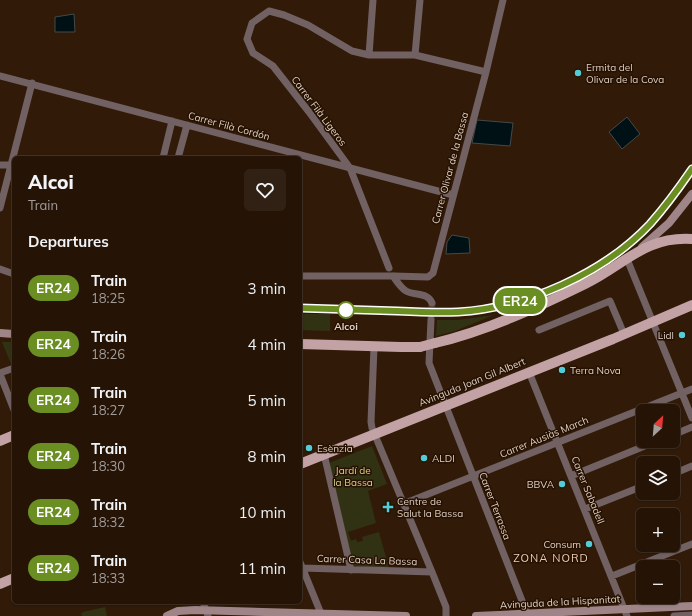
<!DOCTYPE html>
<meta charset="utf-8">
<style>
body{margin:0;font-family:Mulish,sans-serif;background:#312114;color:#f1f3f6;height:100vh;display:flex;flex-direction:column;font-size:15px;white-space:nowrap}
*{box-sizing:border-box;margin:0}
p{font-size:13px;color:#a39e9b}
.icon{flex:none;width:22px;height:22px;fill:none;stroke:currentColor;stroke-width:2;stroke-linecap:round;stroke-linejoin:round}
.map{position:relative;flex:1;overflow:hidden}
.sheet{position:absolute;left:12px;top:156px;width:290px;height:448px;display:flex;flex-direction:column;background:#251406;border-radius:6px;box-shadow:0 1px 3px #0004,0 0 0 1px #423328}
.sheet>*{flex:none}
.badge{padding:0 8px;border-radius:13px;font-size:14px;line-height:26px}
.needle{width:26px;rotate:26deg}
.tools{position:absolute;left:636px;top:404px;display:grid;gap:8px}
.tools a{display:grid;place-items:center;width:44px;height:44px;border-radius:6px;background:#251406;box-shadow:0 1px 3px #0004,0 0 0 1px #423328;font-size:20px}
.map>.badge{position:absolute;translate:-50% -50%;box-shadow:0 0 0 2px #fff}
h2{padding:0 16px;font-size:15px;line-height:36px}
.round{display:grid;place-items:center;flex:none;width:42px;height:42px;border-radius:6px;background:#312114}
.overview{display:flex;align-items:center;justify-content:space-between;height:68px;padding:0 16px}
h1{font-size:19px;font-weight:800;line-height:30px}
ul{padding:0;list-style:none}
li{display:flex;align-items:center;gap:12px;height:56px;padding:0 16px}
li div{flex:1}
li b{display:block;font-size:15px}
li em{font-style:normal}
li .badge{min-width:44px;font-weight:700;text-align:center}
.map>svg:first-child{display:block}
</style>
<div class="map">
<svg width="692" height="616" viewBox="0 0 692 616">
<rect width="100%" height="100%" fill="#311a08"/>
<path fill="#313213" d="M 300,314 L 330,314 L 330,331 L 300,330 Z
M 494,315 L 455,331 L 436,336 L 437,320 L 457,320 Z
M 2,342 L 14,342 L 14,363 L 11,364 Z
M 372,446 L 387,484 L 368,491 L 376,523 L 348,532 L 351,541 L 356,539 L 357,542 L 363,541 L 362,537 L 379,532 L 389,568 L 357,567 L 352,564 L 329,463 Z
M 105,607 L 107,616 L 82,616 L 81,614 L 83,612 Z"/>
<path fill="#001115" stroke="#434a4a" d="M 74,14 L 75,32 L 55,32 L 55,17 Z
M 627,117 L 640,134 L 622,149 L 609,132 Z
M 477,120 L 513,123 L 510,146 L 472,143 Z
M 452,235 L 469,238 L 470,253 L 446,254 L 447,242 Z"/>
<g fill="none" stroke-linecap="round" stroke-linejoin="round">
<path stroke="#4b3524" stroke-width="7" stroke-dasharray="7 3.5" stroke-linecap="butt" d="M 431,320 L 432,303"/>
<path stroke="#716163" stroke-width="7" d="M 369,55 L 373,0
M 415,55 L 420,0
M 0,76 L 453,195
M 163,158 L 172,121
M 178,158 L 187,125
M 0,165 L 14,165
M 0,208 L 32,83
M 627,259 L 692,418
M 389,268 L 350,168 L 309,112 L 273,66 L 253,53 L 247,39 L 252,23 L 269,11 L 284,15 L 308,25 L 352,51 L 369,55 L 415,55 L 486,72
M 0,269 L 14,274
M 300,276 L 393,276
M 393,276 C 397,282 401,288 406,291 C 415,296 428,292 432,303
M 394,276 L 428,277 L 433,273 L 486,72 L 503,0
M 431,320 L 429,363 L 528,616
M 539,330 L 610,301 L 624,334
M 374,347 L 371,422 L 372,428 L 432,572 L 446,607 L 446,616
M 529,372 L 627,616
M 0,373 L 14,368
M 0,374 L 14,410
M 673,435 L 692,427
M 324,454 L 351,570
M 673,474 L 692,466
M 571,476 L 657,441
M 403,504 L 692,389
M 585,509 L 643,486
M 300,562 L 322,616
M 302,568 L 432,572
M 612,576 L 692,544
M 203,602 L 208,616
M 674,616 L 692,615"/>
<path stroke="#9f8588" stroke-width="8" d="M 642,247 L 669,223 L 692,194
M 0,333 L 14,334
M 167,616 L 178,611 L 195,610 L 406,616
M 476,616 L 692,606"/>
<path stroke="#c3a2a5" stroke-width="10" d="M 435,343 C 486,331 538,307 585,284 C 624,265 645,236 692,239
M 300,344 L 401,347 L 420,347
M 0,441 L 14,435
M 300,464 L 613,339 L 692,305
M 0,584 L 14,578"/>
<path stroke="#b9a89b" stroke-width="2" stroke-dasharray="2 4" stroke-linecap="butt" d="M 300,308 C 330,309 361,310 391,311 C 413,312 436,313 458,312 C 525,308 604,274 650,224 C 665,207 679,188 692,169"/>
<path stroke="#c3a2a5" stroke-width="10" d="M 420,347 L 435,343"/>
</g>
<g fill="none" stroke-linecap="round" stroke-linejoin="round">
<g stroke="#fff" stroke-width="9">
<path id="line" d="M 300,308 C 332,309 365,310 397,311 C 417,312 438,313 458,312 C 525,308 603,274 650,224 C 665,207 679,188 692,169"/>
</g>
<use href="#line" stroke="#6b8e23" stroke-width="6"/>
</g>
<g fill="#52ccd6" stroke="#261101" stroke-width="1.5">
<circle cx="578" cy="73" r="4"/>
<circle cx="682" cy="335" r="4"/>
<circle cx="562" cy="370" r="4"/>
<circle cx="309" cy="448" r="4"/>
<circle cx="424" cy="458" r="4"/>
<circle cx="562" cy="484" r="4"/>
<path d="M386 501h4v4h4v4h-4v4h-4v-4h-4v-4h4z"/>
<circle cx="589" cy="544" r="4"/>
</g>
<circle fill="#fff" stroke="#6b8e23" stroke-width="2" cx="346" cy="310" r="8"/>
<g text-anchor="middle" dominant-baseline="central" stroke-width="3" stroke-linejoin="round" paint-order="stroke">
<g font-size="10" fill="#dfd0c5" stroke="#261101" text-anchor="start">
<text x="586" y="67">Ermita del<tspan x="586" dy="12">Olivar de la Cova</tspan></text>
<text x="674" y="335" text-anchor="end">Lidl</text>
<text x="570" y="370">Terra Nova</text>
<text x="317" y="448">Esènzia</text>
<text x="432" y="458">ALDI</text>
<text x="554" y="484" text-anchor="end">BBVA</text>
<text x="397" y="501">Centre de<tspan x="397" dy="12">Salut la Bassa</tspan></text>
<text x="581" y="544" text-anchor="end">Consum</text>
</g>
<g font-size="10" fill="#dfd0c5" stroke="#261101">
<text transform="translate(319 111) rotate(53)">Carrer Filà Ligeros</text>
<text transform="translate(229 126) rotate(15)">Carrer Filà Cordón</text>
<text transform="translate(450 168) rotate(-75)">Carrer Olivar de la Bassa</text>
<text transform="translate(472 382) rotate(-22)">Avinguda Joan Gil Albert</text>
<text transform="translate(544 437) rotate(-22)">Carrer Ausiàs March</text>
<text transform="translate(588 490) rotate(68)">Carrer Sabadell</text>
<text transform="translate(495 506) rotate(69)">Carrer Terrassa</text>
<text transform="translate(367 560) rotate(2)">Carrer Casa La Bassa</text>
<text transform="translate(560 602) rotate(-3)">Avinguda de la Hispanitat</text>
</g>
<g font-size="10" font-weight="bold" fill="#dfd0c5" stroke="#261101">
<text x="346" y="326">Alcoi</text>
</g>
<g font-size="10" fill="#d5d98b" stroke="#261101">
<text x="353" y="470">Jardí de<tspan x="353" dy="12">la Bassa</tspan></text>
</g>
<g font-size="11" letter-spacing="1" fill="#edceb8" stroke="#261101">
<text x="551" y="558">ZONA NORD</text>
</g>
</g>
</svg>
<div class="tools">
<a><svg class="needle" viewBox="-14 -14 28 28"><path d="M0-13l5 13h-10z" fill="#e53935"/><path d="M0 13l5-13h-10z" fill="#a39e9b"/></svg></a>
<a><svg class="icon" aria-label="layers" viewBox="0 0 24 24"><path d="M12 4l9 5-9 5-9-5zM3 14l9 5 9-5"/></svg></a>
<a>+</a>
<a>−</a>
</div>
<b class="badge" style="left:520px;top:301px;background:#6b8e23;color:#fff">ER24</b>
<section class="sheet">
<div class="overview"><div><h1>Alcoi</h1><p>Train</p></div><a class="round"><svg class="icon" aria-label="heart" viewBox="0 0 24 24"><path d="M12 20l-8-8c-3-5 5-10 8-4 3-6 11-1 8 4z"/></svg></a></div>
<h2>Departures</h2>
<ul>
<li><span class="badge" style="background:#6b8e23;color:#fff">ER24</span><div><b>Train</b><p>18:25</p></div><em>3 min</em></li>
<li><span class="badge" style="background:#6b8e23;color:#fff">ER24</span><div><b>Train</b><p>18:26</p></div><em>4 min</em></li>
<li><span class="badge" style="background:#6b8e23;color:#fff">ER24</span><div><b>Train</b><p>18:27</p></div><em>5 min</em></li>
<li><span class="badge" style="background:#6b8e23;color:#fff">ER24</span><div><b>Train</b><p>18:30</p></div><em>8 min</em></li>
<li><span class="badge" style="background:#6b8e23;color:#fff">ER24</span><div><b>Train</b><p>18:32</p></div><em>10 min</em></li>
<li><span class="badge" style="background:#6b8e23;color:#fff">ER24</span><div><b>Train</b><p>18:33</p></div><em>11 min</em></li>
</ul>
</section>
</div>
